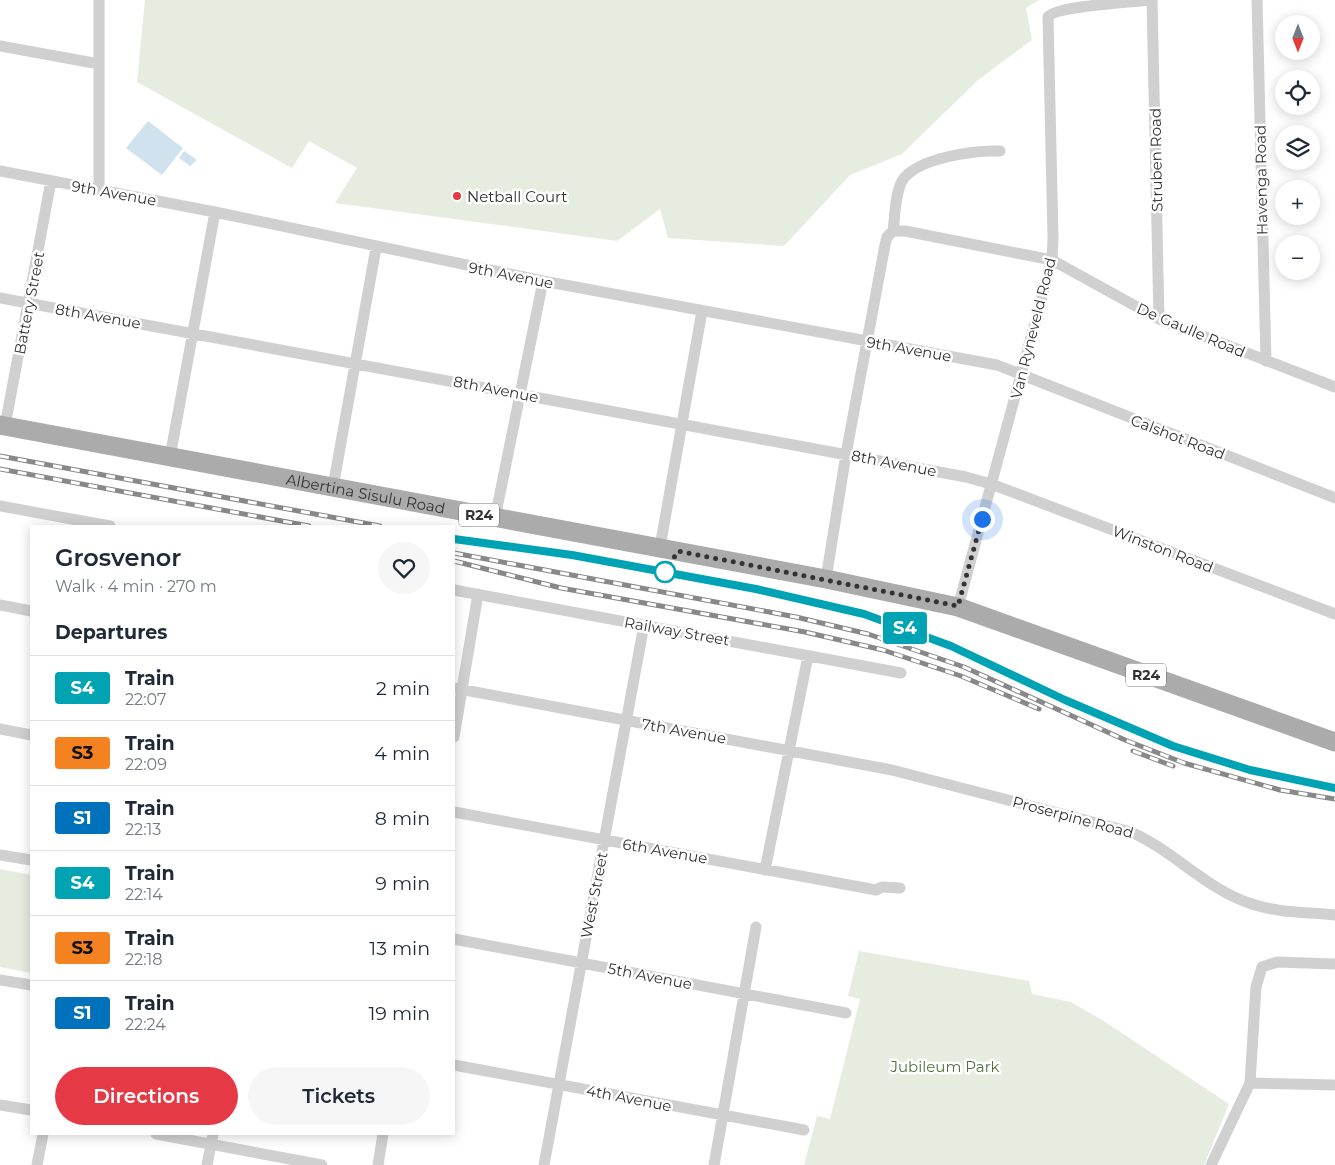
<!DOCTYPE html>
<meta charset="utf-8">
<style>
body{margin:0;font-family:Montserrat,sans-serif;background:#f6f6f7;color:#1f2937;height:100vh;display:flex;flex-direction:column;font-size:19px;white-space:nowrap}
*{box-sizing:border-box;margin:0}
p{font-size:16px;color:#747a83}
.icon{flex:none;width:28px;height:28px;fill:none;stroke:currentColor;stroke-width:2;stroke-linecap:round;stroke-linejoin:round}
.map{position:relative;flex:1;overflow:hidden}
.details{position:absolute;left:30px;top:525px;width:425px;height:610px;display:flex;flex-direction:column;background:#fff;border-radius:0px;box-shadow:0 2px 12px #0003}
.details>*{flex:none}
.badge{padding:0 10px;border-radius:4px;font-size:18px;line-height:32px}
.needle{width:32px;rotate:180deg}
.fabs{position:absolute;left:1275px;top:15px;display:grid;gap:10px}
.fabs a{display:grid;place-items:center;width:45px;height:45px;border-radius:50%;background:#fff;box-shadow:0 2px 12px #0003;font-size:25px}
.you{position:absolute;width:25px;height:25px;margin:-12px;border:4px solid #fff;border-radius:50%;background:#1a73e8;box-shadow:0 0 0 8px #1a73e833}
.map>.badge{position:absolute;translate:-50% -50%;box-shadow:0 0 0 2px #fff}
h2{padding:0 25px;font-size:19px;line-height:45px}
.round{display:grid;place-items:center;flex:none;width:52px;height:52px;border-radius:26px;background:#f6f6f7}
.head{display:flex;align-items:center;justify-content:space-between;height:85px;padding:0 25px}
h1{font-size:24px;font-weight:600;line-height:38px}
.cta{display:flex;gap:10px;margin-top:auto;padding:10px 25px}
.cta a{flex:1;height:58px;border-radius:30px;background:#e63946;color:#fff;font-size:20px;font-weight:600;line-height:58px;text-align:center}
.cta a+a{background:#f6f6f7;color:#1f2937}
ul{padding:0;list-style:none}
li{display:flex;align-items:center;gap:15px;height:65px;padding:0 25px;border-top:1px solid #e0e1e3}
li div{flex:1}
li b{display:block;font-size:19px}
li em{font-style:normal}
li .badge{min-width:55px;font-weight:700;text-align:center}
.map>svg:first-child{display:block}
</style>
<div class="map">
<svg width="1335" height="1165" viewBox="0 0 1335 1165">
<rect width="100%" height="100%" fill="#fff"/>
<path fill="#e6ecdf" d="M 145,0 L 1039,0 L 1026,8 L 1032,40 L 978,80 L 902,154 L 850,175 L 784,246 L 668,238 L 660,209 L 617,241 L 335,203 L 357,168 L 309,141 L 292,168 L 137,82 Z
M 0,869 L 31,875 L 31,973 L 0,967 Z
M 859,951 L 1029,981 L 1032,994 L 1071,1002 L 1102,1020 L 1229,1104 L 1204,1165 L 804,1165 L 817,1116 L 830,1119 L 860,999 L 848,996 Z"/>
<path fill="#cfe2ee" d="M 148,121 L 183,148 L 162,175 L 126,148 Z
M 184,151 L 197,160 L 190,166 L 179,158 Z"/>
<g fill="none" stroke-linecap="round" stroke-linejoin="round">
<path stroke="#d0d0d0" stroke-width="11" d="M 1152,0 L 1159,319
M 1257,0 L 1266,361
M 0,46 L 99,64
M 0,171 L 215,212 L 543,281 L 997,365 L 1335,498
M 99,190 L 99,0
M 893,231 C 895,216 895,194 902,181 C 916,158 975,150 1000,151
M 0,298 L 966,477 L 991,484 L 1335,614
M 5,426 L 51,181
M 170,457 L 215,212
M 333,487 L 376,248
M 0,506 L 110,526
M 495,518 L 543,281
M 660,547 L 702,311
M 826,579 L 846,454 L 885,245 L 887,237 L 893,231 L 905,231 L 1052,260 L 1159,319 L 1335,387
M 454,590 L 901,673
M 0,605 L 31,611
M 958,607 L 1052,260 L 1053,238 L 1048,17 C 1055,6 1134,2 1151,0
M 454,688 L 892,770 L 1131,832 C 1174,851 1207,890 1252,904 C 1278,913 1308,912 1335,915
M 0,729 L 31,735
M 454,737 L 478,594
M 454,812 L 876,890 L 882,887 L 900,888
M 0,855 L 31,860
M 765,870 L 808,656
M 454,939 L 846,1013
M 0,980 L 31,985
M 454,1065 L 804,1130
M 1250,1083 L 1335,1085
M 0,1105 L 31,1110
M 156,1134 L 322,1165
M 37,1165 L 43,1134
M 207,1165 L 213,1134
M 378,1165 L 383,1134
M 544,1165 L 644,625
M 714,1165 L 756,927
M 1211,1165 L 1250,1083 L 1256,987 L 1262,967 L 1277,962 L 1335,964"/>
<path stroke="#ababab" stroke-width="19" id="s1" d="M 0,425 L 826,579 L 958,607 L 1335,742"/>
<g stroke="#888" stroke-width="5">
<path id="rail" d="M 0,456 L 380,526
M 0,469 L 309,526
M 454,539 L 572,555 L 755,589 L 863,614 L 951,646 L 1065,700 L 1173,746 L 1250,770 L 1335,788
M 454,553 L 796,617 L 868,634 L 964,667 L 1125,740 L 1184,763 L 1280,790 L 1335,799
M 454,561 L 561,588 L 805,632 L 883,650 L 961,676 L 1039,709
M 1133,751 L 1173,766"/>
</g>
<use href="#rail" stroke="#fff" stroke-width="3" stroke-dasharray="9" stroke-linecap="butt"/>
</g>
<g fill="none" stroke-linecap="round" stroke-linejoin="round">
<g stroke="#fff" stroke-width="11">
<path id="line" d="M 454,539 L 572,555 L 756,589 L 864,614 L 951,646 L 1065,700 L 1173,746 L 1250,770 L 1335,788"/>
</g>
<use href="#line" stroke="#00a3b4" stroke-width="8"/>
<path stroke="#333" stroke-width="5" stroke-dasharray="0 9" d="M 665,572 L 678,551 L 958,606 L 982,519"/>
</g>
<circle fill="#e63946" stroke="#fff" stroke-width="2" cx="457" cy="196" r="5"/>
<circle fill="#fff" stroke="#00a3b4" stroke-width="2.5" cx="665" cy="572" r="10"/>
<g text-anchor="middle" dominant-baseline="central" stroke-width="5" stroke-linejoin="round" paint-order="stroke">
<g fill="#fff" stroke="#707070" stroke-width="1">
<rect x="459" y="503.5" width="40" height="23" rx="4"/>
<rect x="1126" y="663.5" width="40" height="23" rx="4"/>
</g>
<g font-size="14" font-weight="bold" fill="#333">
<text x="479" y="515">R24</text>
<text x="1146" y="675">R24</text>
</g>
<g font-size="15" fill="#333" stroke="#fff">
<text transform="translate(1156 160) rotate(-91)">Struben Road</text>
<text transform="translate(1261 180) rotate(-91)">Havenga Road</text>
<text transform="translate(114 193) rotate(10)">9th Avenue</text>
<text transform="translate(511 275) rotate(11)">9th Avenue</text>
<text transform="translate(29 303) rotate(-79)">Battery Street</text>
<text transform="translate(98 316) rotate(10)">8th Avenue</text>
<text transform="translate(1033 328) rotate(-76)">Van Ryneveld Road</text>
<text transform="translate(1191 330) rotate(23)">De Gaulle Road</text>
<text transform="translate(909 349) rotate(10)">9th Avenue</text>
<text transform="translate(496 389) rotate(11)">8th Avenue</text>
<text transform="translate(1178 437) rotate(21)">Calshot Road</text>
<text transform="translate(894 463) rotate(11)">8th Avenue</text>
<text stroke="none"><textPath href="#s1" startOffset="372">Albertina Sisulu Road</textPath></text>
<text transform="translate(1163 549) rotate(21)">Winston Road</text>
<text transform="translate(677 631) rotate(10)">Railway Street</text>
<text transform="translate(684 731) rotate(10)">7th Avenue</text>
<text transform="translate(1073 817) rotate(15)">Proserpine Road</text>
<text transform="translate(665 851) rotate(10)">6th Avenue</text>
<text transform="translate(594 895) rotate(-79)">West Street</text>
<text transform="translate(650 976) rotate(11)">5th Avenue</text>
<text transform="translate(629 1098) rotate(11)">4th Avenue</text>
</g>
<g font-size="15" fill="#333" stroke="#fff" text-anchor="start">
<text x="467" y="196">Netball Court</text>
</g>
<g font-size="15" fill="#56703f" stroke="#fff">
<text x="945" y="1066">Jubileum Park</text>
</g>
</g>
</svg>
<div class="fabs">
<a><svg class="needle" viewBox="-14 -14 28 28"><path d="M0-13l5 13h-10z" fill="#e53935"/><path d="M0 13l5-13h-10z" fill="#747a83"/></svg></a>
<a><svg class="icon" aria-label="locate" viewBox="0 0 24 24"><circle cx="12" cy="12" r="6"/><path d="M12 2v4M12 18v4M2 12h4M18 12h4"/></svg></a>
<a><svg class="icon" aria-label="layers" viewBox="0 0 24 24"><path d="M12 4l9 5-9 5-9-5zM3 14l9 5 9-5"/></svg></a>
<a>+</a>
<a>−</a>
</div>
<div class="you" style="left:982px;top:519px"></div>
<b class="badge" style="left:905px;top:628px;background:#00a3b4;color:#fff">S4</b>
<section class="details">
<div class="head"><div><h1>Grosvenor</h1><p>Walk · 4 min · 270 m</p></div><a class="round"><svg class="icon" aria-label="heart" viewBox="0 0 24 24"><path d="M12 20l-8-8c-3-5 5-10 8-4 3-6 11-1 8 4z"/></svg></a></div>
<h2>Departures</h2>
<ul>
<li><span class="badge" style="background:#00a3b4;color:#fff">S4</span><div><b>Train</b><p>22:07</p></div><em>2 min</em></li>
<li><span class="badge" style="background:#f58220;color:#111">S3</span><div><b>Train</b><p>22:09</p></div><em>4 min</em></li>
<li><span class="badge" style="background:#0072bc;color:#fff">S1</span><div><b>Train</b><p>22:13</p></div><em>8 min</em></li>
<li><span class="badge" style="background:#00a3b4;color:#fff">S4</span><div><b>Train</b><p>22:14</p></div><em>9 min</em></li>
<li><span class="badge" style="background:#f58220;color:#111">S3</span><div><b>Train</b><p>22:18</p></div><em>13 min</em></li>
<li><span class="badge" style="background:#0072bc;color:#fff">S1</span><div><b>Train</b><p>22:24</p></div><em>19 min</em></li>
</ul>
<div class="cta"><a>Directions</a><a>Tickets</a></div>
</section>
</div>
